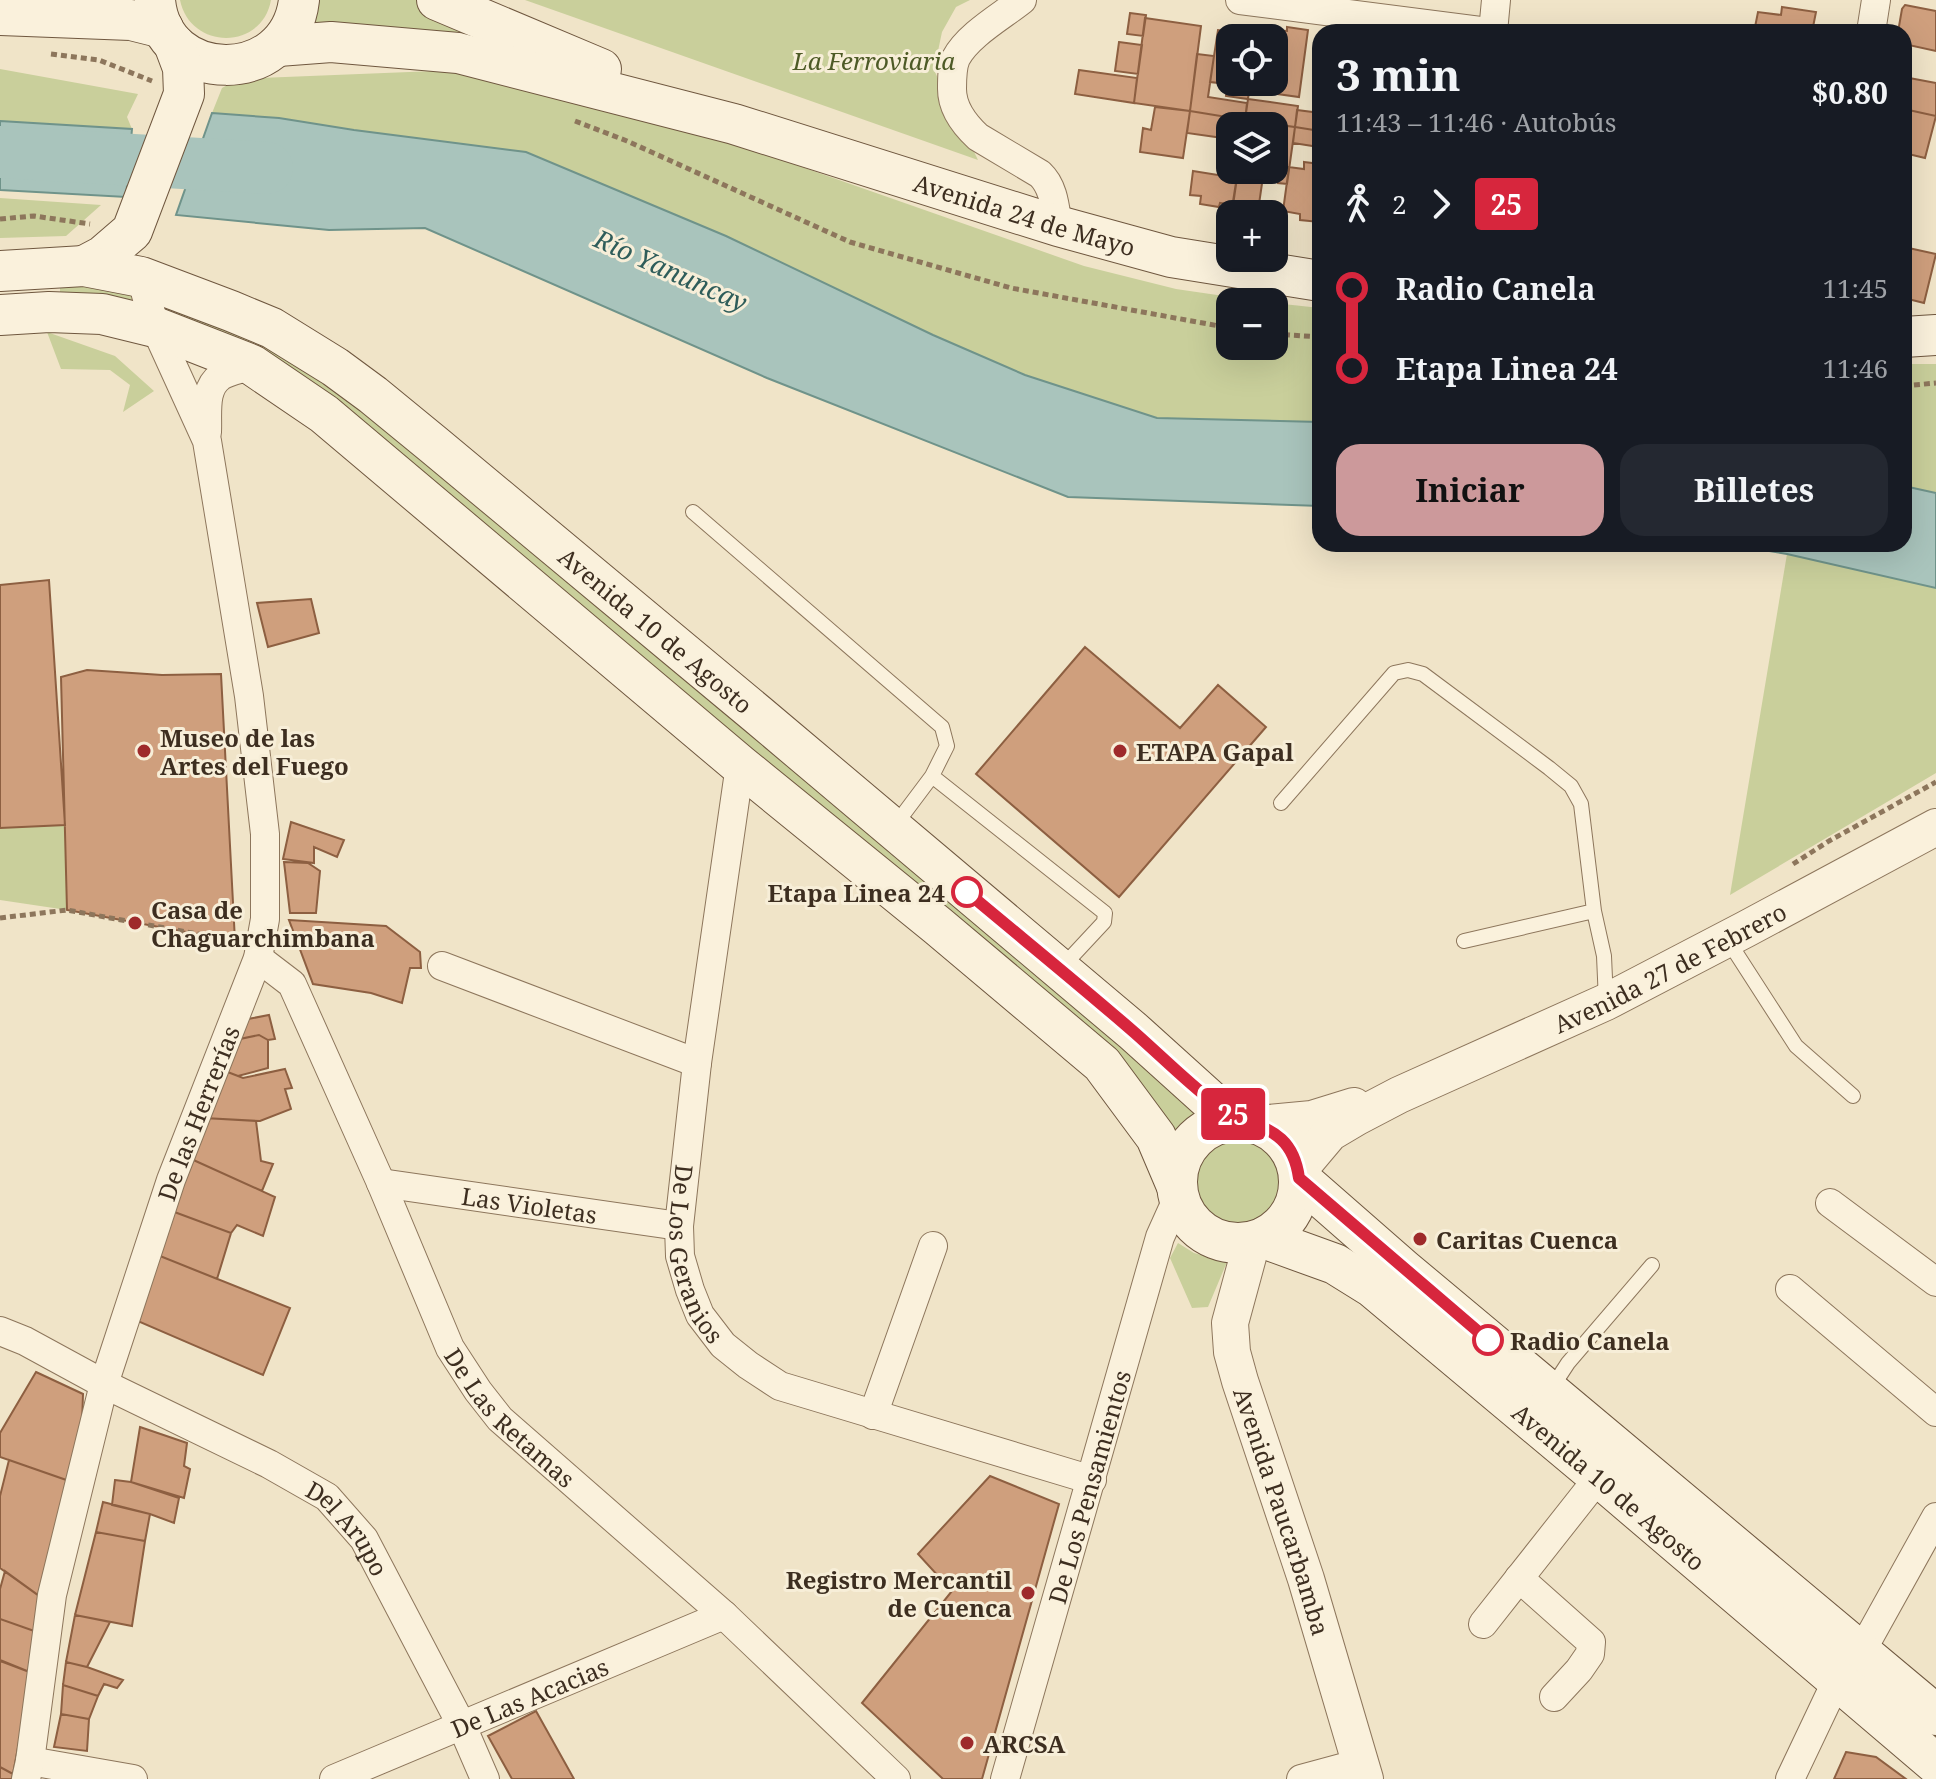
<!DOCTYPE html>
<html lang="es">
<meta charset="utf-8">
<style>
body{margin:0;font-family:"Noto Serif",serif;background:#242831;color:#f1f3f6;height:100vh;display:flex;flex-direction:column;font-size:30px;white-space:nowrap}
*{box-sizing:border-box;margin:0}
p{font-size:26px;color:#9ea1a6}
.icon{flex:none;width:44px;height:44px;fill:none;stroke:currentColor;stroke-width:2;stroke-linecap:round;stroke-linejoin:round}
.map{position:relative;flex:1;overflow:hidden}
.side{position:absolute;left:1312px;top:24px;width:600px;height:528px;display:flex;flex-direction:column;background:#171b24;border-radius:24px;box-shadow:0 8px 32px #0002}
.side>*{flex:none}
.badge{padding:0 16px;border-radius:6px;font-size:28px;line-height:52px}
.fabs{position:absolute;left:1216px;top:24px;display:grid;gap:16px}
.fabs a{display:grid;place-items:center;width:72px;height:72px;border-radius:16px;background:#171b24;box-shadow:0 8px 32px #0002;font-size:40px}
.map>.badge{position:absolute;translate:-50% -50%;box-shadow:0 0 0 4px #fff}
.legs{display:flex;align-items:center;gap:12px;height:88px;padding:0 24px;font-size:26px}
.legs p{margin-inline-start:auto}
.headline{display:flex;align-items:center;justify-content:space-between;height:136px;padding:0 24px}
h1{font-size:44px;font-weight:700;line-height:60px}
.button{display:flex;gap:16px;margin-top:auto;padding:16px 24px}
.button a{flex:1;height:92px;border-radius:24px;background:#cc999b;color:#111;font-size:32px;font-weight:700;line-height:92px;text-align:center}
.button a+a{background:#242831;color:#f1f3f6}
ul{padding:0 24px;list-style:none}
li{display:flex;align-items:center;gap:28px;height:80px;font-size:30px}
li i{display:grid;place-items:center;width:12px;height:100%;margin:0 10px;background:currentColor}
li i::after{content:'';width:20px;height:20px;margin:-10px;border:6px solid;border-radius:50%;background:#171b24}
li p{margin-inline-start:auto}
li:first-child i{background:linear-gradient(#0000 50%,currentColor 0)}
li:last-child i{background:linear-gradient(currentColor 50%,#0000 0)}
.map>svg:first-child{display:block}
</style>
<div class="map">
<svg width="1936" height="1779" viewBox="0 0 1936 1779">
<rect width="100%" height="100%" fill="#f0e4c8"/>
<path fill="#c9cf9b" d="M 180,0 L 271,0 C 262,51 190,50 180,0 Z
M 305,0 L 427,0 L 686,107 L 294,34 Z
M 525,0 L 970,0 L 956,7 L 942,32 L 934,70 L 978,160 Z
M 0,69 L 138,94 L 127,117 L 132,129 L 0,121 Z
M 459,70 L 731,142 L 1084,266 L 1176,289 L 1265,302 L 1230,302 L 1230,346 L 1274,346 L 1274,303 L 1320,308 L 1320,422 L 1157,418 L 1025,375 L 933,335 L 354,130 L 279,118 L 212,113 L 222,88 L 238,79 Z
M 0,198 L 101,205 L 66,236 L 0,238 Z
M 141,277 L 335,367 L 1213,1126 C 1195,1136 1186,1147 1178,1166 L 1156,1137 L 324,414 L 155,327 Z
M 80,285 L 132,291 L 135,307 L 60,301 L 60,286 Z
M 47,332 L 115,356 L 154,391 L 123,412 L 130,385 L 110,370 L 61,369 Z
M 1904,364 L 1936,364 L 1936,493 L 1904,486 Z
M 1787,554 L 1936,588 L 1936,773 L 1730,895 Z
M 65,825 L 67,910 L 0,900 L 0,828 Z
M1186 1183a51 51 0 1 1 102 0a51 51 0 1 1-102 0Z
M 1178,1243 L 1194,1253 L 1227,1262 L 1208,1307 L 1192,1308 L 1170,1258 Z"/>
<path fill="#a9c4bc" stroke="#6f938a" stroke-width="2" d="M 212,113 L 279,118 L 354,130 L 526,152 L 726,236 L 933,335 L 1025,375 L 1157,418 L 1320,422 L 1320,506 L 1068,497 L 767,378 L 425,228 L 329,230 L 176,215 Z
M 0,121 L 132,129 L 126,197 L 0,190 Z
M 1904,486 L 1936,493 L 1936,588 L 1787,554 L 1726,544 L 1904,544 Z"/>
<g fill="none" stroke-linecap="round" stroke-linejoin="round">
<path stroke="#a9c4bc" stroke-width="52" d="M 0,152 L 267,168"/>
</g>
<path fill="#cf9f7d" stroke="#8d5f41" stroke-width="2" d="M 1905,5 L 1936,11 L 1936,51 L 1904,44 L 1904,32 L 1898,32 L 1902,9 Z
M 1782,7 L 1816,12 L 1812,32 L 1754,32 L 1758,12 L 1781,15 Z
M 1130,13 L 1146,15 L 1143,36 L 1127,34 Z
M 1145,18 L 1201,26 L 1190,111 L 1134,103 Z
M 1237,25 L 1258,27 L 1256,38 L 1230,38 L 1230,82 L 1250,82 L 1248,99 L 1226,96 L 1228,84 L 1210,82 L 1218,30 L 1236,32 Z
M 1287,27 L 1308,30 L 1299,97 L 1249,90 L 1250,82 L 1274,82 L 1275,30 L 1287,31 Z
M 1119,42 L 1142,45 L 1138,74 L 1115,71 Z
M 1197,54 L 1214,56 L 1208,97 L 1247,103 L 1245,120 L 1190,111 Z
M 1079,70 L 1137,78 L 1134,103 L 1075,94 Z
M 1904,77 L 1936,83 L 1936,116 L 1904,109 Z
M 1248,99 L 1298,106 L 1295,127 L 1245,120 Z
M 1155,107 L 1190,111 L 1183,158 L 1140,152 L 1143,128 L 1151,130 Z
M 1904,109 L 1936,116 L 1925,158 L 1904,153 Z
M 1297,110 L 1320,113 L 1320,131 L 1295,127 Z
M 1190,111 L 1245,120 L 1244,126 L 1230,126 L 1230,139 L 1187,133 Z
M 1245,120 L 1270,124 L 1269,126 L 1244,126 Z
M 1270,124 L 1295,127 L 1287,184 L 1278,183 L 1279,177 L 1274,176 L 1279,144 L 1274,143 L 1274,126 L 1269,126 Z
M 1295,127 L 1320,131 L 1319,147 L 1293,143 Z
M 1304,162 L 1320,164 L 1319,222 L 1300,220 L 1300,214 L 1283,211 L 1289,167 L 1304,169 Z
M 1238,170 L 1264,170 L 1258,211 L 1232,208 Z
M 1193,171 L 1237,178 L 1233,205 L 1220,203 L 1219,207 L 1200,204 L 1201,196 L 1190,195 Z
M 1904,247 L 1936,254 L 1924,303 L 1904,298 Z
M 49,580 L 65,825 L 0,828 L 0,585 Z
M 311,599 L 319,633 L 268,647 L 257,603 Z
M 1085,647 L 1180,728 L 1218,685 L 1266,727 L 1119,897 L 976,774 Z
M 87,670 L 162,675 L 221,674 L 235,941 L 67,910 L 61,677 Z
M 291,822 L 344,840 L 337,857 L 314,847 L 314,863 L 283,859 Z
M 284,862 L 308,863 L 320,871 L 316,913 L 290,913 Z
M 289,920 L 386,926 L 420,952 L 421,968 L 410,968 L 402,1003 L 371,993 L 313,984 Z
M 269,1015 L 275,1039 L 268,1040 L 259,1035 L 240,1039 L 248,1019 Z
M 259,1035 L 268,1040 L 268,1068 L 238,1076 L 225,1071 L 240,1039 Z
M 285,1069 L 292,1088 L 285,1089 L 291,1109 L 260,1121 L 204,1118 L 225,1071 L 243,1078 Z
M 204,1118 L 256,1121 L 261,1161 L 273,1164 L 262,1191 L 189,1158 Z
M 189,1158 L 275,1197 L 263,1236 L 237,1225 L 231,1233 L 169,1210 Z
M 169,1210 L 231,1233 L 217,1279 L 155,1254 Z
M 155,1254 L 290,1308 L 263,1375 L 133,1319 Z
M 36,1372 L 83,1394 L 82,1424 L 72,1482 L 0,1457 L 0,1433 Z
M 140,1427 L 187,1443 L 184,1466 L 190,1469 L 184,1498 L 131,1482 Z
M 9,1460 L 72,1482 L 42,1598 L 0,1568 L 0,1496 Z
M 990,1476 L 1059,1504 L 982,1779 L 943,1779 L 862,1703 L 952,1591 L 918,1554 Z
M 115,1480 L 131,1482 L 179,1498 L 174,1523 L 150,1514 L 112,1505 Z
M 103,1502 L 150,1514 L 145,1541 L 96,1532 Z
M 96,1532 L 145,1541 L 132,1626 L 75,1615 Z
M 5,1571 L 42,1598 L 37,1632 L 0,1619 L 0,1589 Z
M 75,1615 L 110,1622 L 87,1667 L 66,1662 Z
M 0,1619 L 37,1632 L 32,1673 L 0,1660 Z
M 0,1661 L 32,1673 L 13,1774 L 0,1767 Z
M 66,1662 L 87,1667 L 123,1680 L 117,1688 L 104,1684 L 98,1696 L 63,1685 Z
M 63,1685 L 98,1696 L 89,1719 L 61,1714 Z
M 536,1711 L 574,1779 L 512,1779 L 488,1736 Z
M 61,1714 L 89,1719 L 87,1751 L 54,1747 Z
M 1846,1752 L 1876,1757 L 1906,1779 L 1834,1779 Z
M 0,1767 L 13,1774 L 12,1779 L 0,1779 Z"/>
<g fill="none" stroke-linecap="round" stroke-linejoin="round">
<g stroke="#8d765c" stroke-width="16">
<path id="service" d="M 693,512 L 942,727 L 947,746 L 932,776 L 905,812 L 896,827
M 932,776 L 1105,913 L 1104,922 L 1063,966
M 1281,803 L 1394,673 L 1408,670 L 1423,674 L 1549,768 L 1571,786 L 1581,804 L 1594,911 L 1604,956 L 1606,1001
M 1727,939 L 1796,1046 L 1853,1096
M 1464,941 L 1594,911
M 1551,1389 L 1568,1363 L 1652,1265"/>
</g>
<g stroke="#8d765c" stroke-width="30">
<g id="minor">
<path d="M 1022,0 C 1002,16 968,35 956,58 C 952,67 952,79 952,89 C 952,108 964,124 978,137 L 1040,174 C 1054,187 1055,208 1058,226"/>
<path d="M 1240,0 L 1488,32"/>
<path d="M 1493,32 L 1496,0"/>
<path d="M 1871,32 L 1876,0"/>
<path d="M 207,432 C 208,414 203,388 221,376 C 229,371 242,369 252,365"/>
<path id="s1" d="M 740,765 L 697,1063 L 679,1226 L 680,1256 L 690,1290 L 700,1315 L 723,1345 L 748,1365 L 780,1386 L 1092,1480"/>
<path id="s2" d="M 258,958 L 292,984 L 381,1183 L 450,1348 L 478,1391 L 500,1419 L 724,1615 L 896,1779"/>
<path d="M 442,966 L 697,1063"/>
<path id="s3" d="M 381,1183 L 679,1226"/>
<path d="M 1830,1203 L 1936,1282"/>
<path d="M 1790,1289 L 1936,1412"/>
<path id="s4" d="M 0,1331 L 25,1341 L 104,1384 L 269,1464 L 327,1497 L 364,1539 L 462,1726 L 485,1779"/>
<path d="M 873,1415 L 933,1246"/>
<path d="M 1519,1578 L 1591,1642 L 1590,1654 L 1579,1670 L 1554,1697"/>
<path d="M 1483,1624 L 1599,1477"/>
<path d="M 30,1761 L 133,1779"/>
<path id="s5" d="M 26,1779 L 30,1761 L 52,1595 L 104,1384 L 171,1180 L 258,958 L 265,919 L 265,834 L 249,696 L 207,441 L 155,327 L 141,277"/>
<path id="s6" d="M 334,1779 L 724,1615"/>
<path id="s7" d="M 1005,1779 L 1160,1237 L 1178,1197"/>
<path d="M 1301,1779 L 1360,1763"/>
<path d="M 1790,1779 L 1837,1680 L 1861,1652 L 1936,1517"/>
</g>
</g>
<g stroke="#8d765c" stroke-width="38">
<g id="tertiary">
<path d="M 1258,1124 L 1312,1119 L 1354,1106"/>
<path id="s8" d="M 1298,1171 L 1330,1133 L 1357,1117 L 1399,1095 L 1606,1002 L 1746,929 L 1936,827"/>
<path id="s9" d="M 1252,1242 L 1230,1323 L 1232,1352 L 1240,1381 L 1306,1579 L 1365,1779"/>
</g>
</g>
<g stroke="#6f573f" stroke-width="42">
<g id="secondary">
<path d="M 155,0 C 162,86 289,87 299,0"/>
<path d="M 437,0 L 601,69"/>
<path d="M 0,15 L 131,20 L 163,28"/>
<path id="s10" d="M 278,46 L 331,42 L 458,53 L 734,124 L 1058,226 L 1171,257 L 1320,281"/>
<path d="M 84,266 L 103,256 L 132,231 L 184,94 L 183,68 L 174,44"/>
<path id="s11" d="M 0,271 L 84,266 L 141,277 L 231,311 L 272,328 L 335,367 L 373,395 L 434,445 L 757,714 L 1133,1031 L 1215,1105 L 1249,1122"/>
<path d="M 0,315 L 49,312 L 102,314 L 155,327 L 252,365 L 324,414 L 740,765 L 938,926 L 1102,1064 L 1156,1137 L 1176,1184"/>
<path d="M 1904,337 L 1936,335"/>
<circle cx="1238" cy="1182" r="61"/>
<path d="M 1299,1178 L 1403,1269 L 1936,1715"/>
<path id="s12" d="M 1263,1238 L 1335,1264 L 1372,1287 L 1599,1477 L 1936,1764"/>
</g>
</g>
<path stroke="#8d765c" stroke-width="5" stroke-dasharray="6 4" stroke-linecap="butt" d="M 51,54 L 99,60 L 152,81
M 575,121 L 627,141 L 850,242 L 1011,288 L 1230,328
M 0,219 L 34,216 L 90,224
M 1274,334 L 1320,337
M 1904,386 L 1936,383
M 1793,864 L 1829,841 L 1936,782
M 0,918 L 67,910 L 236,941"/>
<use href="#service" stroke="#faf1dc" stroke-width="14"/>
<use href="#minor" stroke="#faf1dc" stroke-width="28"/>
<use href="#tertiary" stroke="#faf1dc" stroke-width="36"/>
<use href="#secondary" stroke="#faf1dc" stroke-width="40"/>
</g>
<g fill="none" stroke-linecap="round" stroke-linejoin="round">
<g stroke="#fff" stroke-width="18">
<path id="line-1" d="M 967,892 C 1023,939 1080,985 1135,1033 C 1161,1056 1186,1081 1213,1102 C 1248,1131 1291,1120 1299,1178 L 1488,1340"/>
</g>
<use href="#line-1" stroke="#d7263d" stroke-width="12"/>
</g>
<g fill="#9e2a2b" stroke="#f7eed8" stroke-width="3">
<circle cx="144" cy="751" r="8"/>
<circle cx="1120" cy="751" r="8"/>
<circle cx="135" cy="923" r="8"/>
<circle cx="1420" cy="1239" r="8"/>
<circle cx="1028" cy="1593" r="8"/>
<circle cx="967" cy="1743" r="8"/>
</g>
<g fill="#fff" stroke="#d7263d" stroke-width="4">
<circle cx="967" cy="892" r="14"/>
<circle cx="1488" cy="1340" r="14"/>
</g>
<g text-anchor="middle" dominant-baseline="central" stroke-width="6" stroke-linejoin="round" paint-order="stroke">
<g font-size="24" font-style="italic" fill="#4d5a26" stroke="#f7eed8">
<text x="874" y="60">La Ferroviaria</text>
</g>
<g font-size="24" fill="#3d2e20" stroke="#f7eed8">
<text stroke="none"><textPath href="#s10" startOffset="770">Avenida 24 de Mayo</textPath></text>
<text stroke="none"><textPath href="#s11" startOffset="772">Avenida 10 de Agosto</textPath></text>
<text stroke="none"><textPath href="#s8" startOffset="428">Avenida 27 de Febrero</textPath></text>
<text stroke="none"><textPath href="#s5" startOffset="690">De las Herrerías</textPath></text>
<text stroke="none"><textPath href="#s3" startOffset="150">Las Violetas</textPath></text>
<text stroke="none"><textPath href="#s1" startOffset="496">De Los Geranios</textPath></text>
<text stroke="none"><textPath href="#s2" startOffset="532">De Las Retamas</textPath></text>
<text stroke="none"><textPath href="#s12" startOffset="430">Avenida 10 de Agosto</textPath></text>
<text stroke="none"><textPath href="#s7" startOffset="304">De Los Pensamientos</textPath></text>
<text stroke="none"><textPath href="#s9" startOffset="280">Avenida Paucarbamba</textPath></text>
<text stroke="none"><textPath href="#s4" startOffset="404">Del Arupo</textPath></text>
<text stroke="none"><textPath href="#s6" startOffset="212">De Las Acacias</textPath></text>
</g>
<g font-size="24" font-weight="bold" fill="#3d2e20" stroke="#f7eed8" text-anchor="start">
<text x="160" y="737">Museo de las<tspan x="160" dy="28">Artes del Fuego</tspan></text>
<text x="1136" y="751">ETAPA Gapal</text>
<text x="151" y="909">Casa de<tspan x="151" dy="28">Chaguarchimbana</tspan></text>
<text x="1436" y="1239">Caritas Cuenca</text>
<text x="1012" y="1579" text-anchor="end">Registro Mercantil<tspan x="1012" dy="28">de Cuenca</tspan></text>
<text x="983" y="1743">ARCSA</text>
</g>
<g font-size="24" font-weight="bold" fill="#3d2e20" stroke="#f7eed8" text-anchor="end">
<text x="945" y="892">Etapa Linea 24</text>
<text x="1510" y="1340" text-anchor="start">Radio Canela</text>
</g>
<g font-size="26" font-style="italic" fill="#2f5d5a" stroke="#f7eed8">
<text transform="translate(671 270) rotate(24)">Río Yanuncay</text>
</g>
</g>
</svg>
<div class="fabs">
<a><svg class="icon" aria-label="locate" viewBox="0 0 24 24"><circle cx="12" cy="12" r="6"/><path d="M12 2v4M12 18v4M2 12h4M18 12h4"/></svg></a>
<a><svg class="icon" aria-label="layers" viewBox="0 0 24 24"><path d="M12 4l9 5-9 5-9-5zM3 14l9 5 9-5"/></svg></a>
<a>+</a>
<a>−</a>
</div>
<b class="badge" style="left:1233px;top:1114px;background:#d7263d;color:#fff">25</b>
<section class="side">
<div class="headline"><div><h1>3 min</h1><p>11:43 – 11:46 · Autobús</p></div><b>$0.80</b></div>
<div class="legs"><svg class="icon" aria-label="walk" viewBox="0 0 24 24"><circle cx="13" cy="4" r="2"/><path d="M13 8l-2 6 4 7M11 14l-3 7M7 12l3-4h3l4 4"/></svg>2<svg class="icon" aria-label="forward" viewBox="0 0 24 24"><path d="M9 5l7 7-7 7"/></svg><b class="badge" style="background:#d7263d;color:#fff">25</b></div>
<ul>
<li><i style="color:#d7263d"></i><b>Radio Canela</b><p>11:45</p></li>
<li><i style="color:#d7263d"></i><b>Etapa Linea 24</b><p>11:46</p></li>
</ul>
<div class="button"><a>Iniciar</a><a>Billetes</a></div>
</section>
</div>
